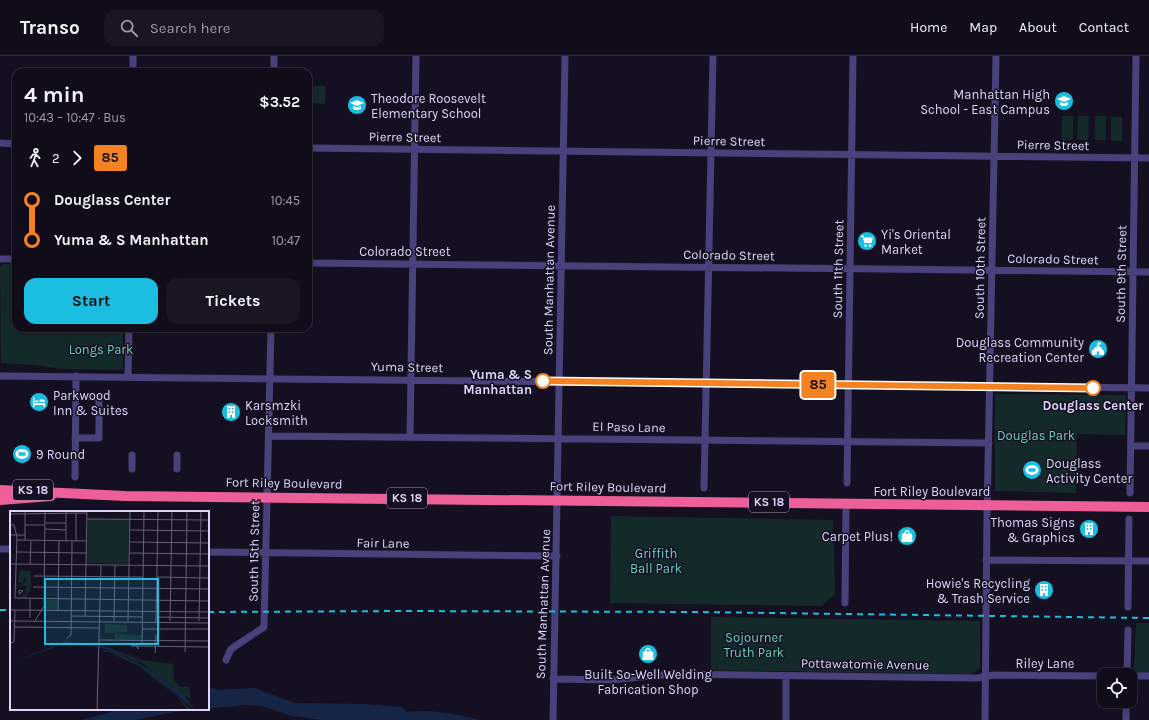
<!DOCTYPE html>
<meta charset="utf-8">
<style>
body{margin:0;font-family:Karla,sans-serif;background:#191522;color:#f1f3f6;height:100vh;display:flex;flex-direction:column;font-size:15px;white-space:nowrap}
*{box-sizing:border-box;margin:0}
p{font-size:13px;color:#9c9ba2}
.icon{flex:none;width:22px;height:22px;fill:none;stroke:currentColor;stroke-width:2;stroke-linecap:round;stroke-linejoin:round}
.map{position:relative;flex:1;overflow:hidden}
.sheet{position:absolute;left:12px;top:12px;width:300px;height:264px;display:flex;flex-direction:column;background:#100c19;border-radius:12px;box-shadow:0 2px 10px #0003,0 0 0 1px #302c38}
.sheet>*{flex:none}
.badge{padding:0 8px;border-radius:3px;font-size:14px;line-height:26px}
.tools{position:absolute;left:1097px;top:612px;display:grid;gap:8px}
.tools a{display:grid;place-items:center;width:40px;height:40px;border-radius:8px;background:#100c19;box-shadow:0 2px 10px #0003,0 0 0 1px #302c38;font-size:20px}
.map>.badge{position:absolute;translate:-50% -50%;box-shadow:0 0 0 2px #fff}
.legs{display:flex;align-items:center;gap:6px;height:44px;padding:0 12px;font-size:13px}
.legs p{margin-inline-start:auto}
.head{display:flex;align-items:center;justify-content:space-between;height:68px;padding:0 12px}
h1{font-size:22px;font-weight:700;line-height:30px}
.action{display:flex;gap:8px;margin-top:auto;padding:8px 12px}
.action a{flex:1;height:46px;border-radius:12px;background:#1bbee1;color:#111;font-size:16px;font-weight:700;line-height:46px;text-align:center}
.action a+a{background:#191522;color:#f1f3f6}
ul{padding:0 12px;list-style:none}
li{display:flex;align-items:center;gap:14px;height:40px;font-size:15px}
li i{display:grid;place-items:center;width:6px;height:100%;margin:0 5px;background:currentColor}
li i::after{content:'';width:10px;height:10px;margin:-5px;border:3px solid;border-radius:50%;background:#100c19}
li p{margin-inline-start:auto}
li:first-child i{background:linear-gradient(#0000 50%,currentColor 0)}
li:last-child i{background:linear-gradient(currentColor 50%,#0000 0)}
header{display:flex;align-items:center;gap:24px;box-sizing:border-box;height:56px;padding:0 20px;background:#100c19;border-bottom:1px solid #302c38}
header strong{font-size:19px}
nav{display:flex;gap:22px;margin-inline-start:auto;font-size:14px}
.search{width:280px;height:36px;background:#191522;display:flex;align-items:center;gap:10px;box-sizing:border-box;padding:0 14px;border-radius:12px;color:#9c9ba2;font-size:15px}
.map>svg:first-child{display:block}
</style>
<header>
<strong>Transo</strong>
<div class="search"><svg class="icon" aria-label="search" viewBox="0 0 24 24"><circle cx="10" cy="10" r="6"/><path d="M15 15l6 6"/></svg>Search here</div>
<nav><a>Home</a><a>Map</a><a>About</a><a>Contact</a></nav>
</header>
<div class="map">
<svg width="1149" height="664" viewBox="0 0 1149 664">
<rect width="100%" height="100%" fill="#151021"/>
<path fill="#142a2a" d="M 308,30 L 326,30 L 325,48 L 308,47 Z
M 1062,60 L 1073,60 L 1073,84 L 1062,84 Z
M 1078,60 L 1089,60 L 1088,84 L 1077,84 Z
M 1095,60 L 1106,60 L 1106,84 L 1095,84 Z
M 1111,61 L 1122,61 L 1122,85 L 1111,85 Z
M 3,208 L 16,208 L 16,272 L 123,272 L 123,314 L 61,313 L 35,309 L 1,307 L 0,211 Z
M 995,338 L 1126,339 L 1125,379 L 1077,378 L 1076,437 L 995,435 Z
M 611,460 L 833,464 L 835,538 L 822,550 L 610,547 Z
M 711,561 L 980,565 L 980,611 L 977,615 L 970,618 L 711,614 Z
M 1136,567 L 1149,567 L 1149,618 L 1134,618 Z"/>
<path fill="#162546" d="M 208,631 L 218,634 L 255,632 L 294,647 L 366,648 L 402,651 L 407,656 C 432,653 455,658 479,664 L 322,664 L 292,660 L 261,650 L 246,649 L 173,656 L 136,664 L 82,664 L 120,653 L 208,653 Z"/>
<g fill="none" stroke-linecap="round" stroke-linejoin="round">
<path stroke="#48417b" stroke-width="7" d="M 133,16 L 133,0
M 274,16 L 274,0
M 0,87 L 16,88
M 308,92 L 1149,102
M 0,203 L 16,203
M 308,207 L 1149,216
M 0,320 L 1149,332
M 128,320 L 129,272
M 269,380 L 989,387
M 410,381 L 416,0
M 75,382 L 99,382 L 99,341 L 76,341
M 1131,390 L 1149,390
M 132,399 L 132,413
M 177,399 L 177,413
M 75,421 L 76,320
M 847,427 L 853,0
M 704,432 L 713,0
M 1130,437 L 1136,0
M 0,493 L 11,493
M 208,496 L 557,500
M 986,504 L 1149,505
M 845,547 L 846,448
M 1128,551 L 1129,463
M 226,604 L 231,593 L 264,571 L 271,272
M 1127,619 L 1128,574
M 786,620 L 786,664
M 1130,620 L 1149,620
M 553,623 L 610,624 L 673,618 L 977,622 L 993,619 L 1104,620
M 553,664 L 565,0
M 985,664 L 987,461 L 996,0
M 1126,664 L 1126,645"/>
<path stroke="#ec5f98" stroke-width="10" d="M 0,434 L 125,440 L 1149,451
M 0,444 L 51,440"/>
<path stroke="#1bbee1" stroke-width="2" stroke-dasharray="6 5" stroke-linecap="butt" d="M 0,554 L 11,554
M 208,556 L 405,555 L 696,556 L 1149,562"/>
</g>
<g fill="none" stroke-linecap="round" stroke-linejoin="round">
<g stroke="#fff" stroke-width="9">
<path id="line-1" d="M 543,325 L 1093,332"/>
</g>
<use href="#line-1" stroke="#f58220" stroke-width="6"/>
</g>
<defs>
<g id="school-disc" transform="scale(1)"><circle r="9.5" fill="#1bbee1" stroke="#151021"/><path d="M0-5L7-2L0 1L-7-2ZM-4 1L0 2.5L4 1V4Q0 6-4 4Z" fill="#fff"/></g>
<g id="supermarket-disc" transform="scale(1)"><circle r="9.5" fill="#1bbee1" stroke="#151021"/><path d="M-6-5.5h2.5l.6 2H6L4.5 2H-2.5L-4.4-4H-6ZM-1.5 3.2a1.3 1.3 0 1 0 .1 0ZM3 3.2a1.3 1.3 0 1 0 .1 0Z" fill="#fff"/></g>
<g id="civic-disc" transform="scale(1)"><circle r="9.5" fill="#1bbee1" stroke="#151021"/><path d="M-.6-6.5H3V-4.5H.6V-3L4-1V1h2V6H-6V1h2V-1L-.6-3ZM-1.2 2.5V6h2.4V2.5Z" fill="#fff"/></g>
<g id="hotel-disc" transform="scale(1)"><circle r="9.5" fill="#1bbee1" stroke="#151021"/><path d="M-6-4.5h1.5V1H6V5H4.5V3h-9V5H-6ZM-4 0a1.8 1.8 0 1 1 3.6 0ZM.5 0V-2.5h3Q6-2.5 6 0Z" fill="#fff"/></g>
<g id="building-disc" transform="scale(1)"><circle r="9.5" fill="#1bbee1" stroke="#151021"/><path d="M-4-6H4V6H1V3H-1V6H-4ZM-2.5-4.3h1.7v1.8h-1.7ZM.8-4.3h1.7v1.8H.8ZM-2.5-1h1.7V.8h-1.7ZM.8-1h1.7V.8H.8Z" fill="#fff"/></g>
<g id="stadium-disc" transform="scale(1)"><circle r="9.5" fill="#1bbee1" stroke="#151021"/><path d="M0-5a6.5 5 0 1 0 0 10a6.5 5 0 1 0 0-10ZM-3.5-1.8h7v3.6h-7Z" fill="#fff"/></g>
<g id="shop-disc" transform="scale(1)"><circle r="9.5" fill="#1bbee1" stroke="#151021"/><path d="M-5-2.5h2.3a2.7 3.5 0 0 1 5.4 0H5L5.5 6h-11ZM-1.5-2.5h3a1.5 2.3 0 0 0-3 0Z" fill="#fff"/></g>
</defs>
<g fill-rule="evenodd">
<use href="#school-disc" x="1064" y="45"/>
<use href="#school-disc" x="357" y="49"/>
<use href="#supermarket-disc" x="867" y="185"/>
<use href="#civic-disc" x="1098" y="293"/>
<use href="#hotel-disc" x="39" y="346"/>
<use href="#building-disc" x="231" y="356"/>
<use href="#stadium-disc" x="22" y="398"/>
<use href="#stadium-disc" x="1032" y="414"/>
<use href="#building-disc" x="1089" y="473"/>
<use href="#shop-disc" x="907" y="480"/>
<use href="#building-disc" x="1044" y="534"/>
<use href="#shop-disc" x="648" y="598"/>
</g>
<g fill="#fff" stroke="#f58220" stroke-width="2">
<circle cx="543" cy="325" r="7"/>
<circle cx="1093" cy="332" r="7"/>
</g>
<g text-anchor="middle" dominant-baseline="central" stroke-width="3" stroke-linejoin="round" paint-order="stroke">
<g fill="#151021" stroke="#a19bb9" stroke-width="1">
<rect x="13" y="424" width="40" height="20" rx="3"/>
<rect x="387" y="432" width="40" height="20" rx="3"/>
<rect x="749" y="436" width="40" height="20" rx="3"/>
</g>
<g font-size="12" font-weight="bold" fill="#ddd6fa">
<text x="33" y="434">KS 18</text>
<text x="407" y="442">KS 18</text>
<text x="769" y="446">KS 18</text>
</g>
<g font-size="13" fill="#ddd6fa" stroke="#151021" text-anchor="start">
<text x="1050" y="38" text-anchor="end">Manhattan High<tspan x="1050" dy="15">School - East Campus</tspan></text>
<text x="371" y="42">Theodore Roosevelt<tspan x="371" dy="15">Elementary School</tspan></text>
<text x="881" y="178">Yi's Oriental<tspan x="881" dy="15">Market</tspan></text>
<text x="1084" y="286" text-anchor="end">Douglass Community<tspan x="1084" dy="15">Recreation Center</tspan></text>
<text x="53" y="339">Parkwood<tspan x="53" dy="15">Inn &amp; Suites</tspan></text>
<text x="245" y="349">Karsmzki<tspan x="245" dy="15">Locksmith</tspan></text>
<text x="36" y="398">9 Round</text>
<text x="1046" y="407">Douglass<tspan x="1046" dy="15">Activity Center</tspan></text>
<text x="1075" y="466" text-anchor="end">Thomas Signs<tspan x="1075" dy="15">&amp; Graphics</tspan></text>
<text x="893" y="480" text-anchor="end">Carpet Plus!</text>
<text x="1030" y="527" text-anchor="end">Howie's Recycling<tspan x="1030" dy="15">&amp; Trash Service</tspan></text>
<text x="648" y="618" text-anchor="middle">Built So-Well Welding<tspan x="648" dy="15">Fabrication Shop</tspan></text>
</g>
<g font-size="13" fill="#ddd6fa" stroke="#151021">
<text transform="translate(405 81) rotate(1)">Pierre Street</text>
<text transform="translate(729 85) rotate(1)">Pierre Street</text>
<text transform="translate(1053 89) rotate(1)">Pierre Street</text>
<text x="405" y="195">Colorado Street</text>
<text transform="translate(729 199) rotate(1)">Colorado Street</text>
<text transform="translate(1053 203) rotate(1)">Colorado Street</text>
<text transform="translate(980 212) rotate(-89)">South 10th Street</text>
<text transform="translate(838 213) rotate(-89)">South 11th Street</text>
<text transform="translate(1121 218) rotate(-89)">South 9th Street</text>
<text transform="translate(549 224) rotate(-89)">South Manhattan Avenue</text>
<text transform="translate(407 311) rotate(1)">Yuma Street</text>
<text transform="translate(629 371) rotate(1)">El Paso Lane</text>
<text transform="translate(284 427) rotate(1)">Fort Riley Boulevard</text>
<text transform="translate(608 431) rotate(1)">Fort Riley Boulevard</text>
<text x="932" y="435">Fort Riley Boulevard</text>
<text transform="translate(383 487) rotate(1)">Fair Lane</text>
<text transform="translate(254 495) rotate(-89)">South 15th Street</text>
<text transform="translate(543 548) rotate(-88)">South Manhattan Avenue</text>
<text x="1045" y="607">Riley Lane</text>
<text transform="translate(865 608) rotate(1)">Pottawatomie Avenue</text>
</g>
<g font-size="13" fill="#6ad1c0" stroke="#151021">
<text x="101" y="293">Longs Park</text>
<text x="1036" y="379">Douglas Park</text>
<text x="656" y="497">Griffith<tspan x="656" dy="15">Ball Park</tspan></text>
<text x="754" y="581">Sojourner<tspan x="754" dy="15">Truth Park</tspan></text>
</g>
<g font-size="13" font-weight="bold" fill="#ddd6fa" stroke="#151021" text-anchor="end">
<text x="532" y="318">Yuma &amp; S<tspan x="532" dy="15">Manhattan</tspan></text>
<text x="1093" y="349" text-anchor="middle">Douglass Center</text>
</g>
</g>
<g transform="translate(10 455)">
<rect width="199" height="199" fill="#151021"/>
<path d="M 78,8 L 119,9 L 118,53 L 77,52 ZM 10,59 L 20,60 L 21,63 L 21,76 L 16,87 L 11,86 L 15,82 L 17,75 L 7,75 L 6,80 L 6,72 L 10,75 L 16,71 L 15,66 L 12,72 L 8,71 ZM 35,89 L 47,89 L 47,99 L 35,98 ZM 95,113 L 117,114 L 117,121 L 95,122 ZM 105,123 L 132,124 L 132,128 L 105,128 ZM 93,138 L 110,143 L 135,157 L 182,199 L 178,199 L 166,185 L 130,156 L 99,141 L 94,141 ZM 110,140 L 131,149 L 163,153 L 164,169 L 171,176 L 179,176 L 181,188 L 163,178 L 132,152 Z" fill="#142a2a"/>
<path d="M 55,130 L 98,136 L 121,146 L 174,184 L 185,199 L 130,154 L 116,145 L 89,136 L 52,133 L 0,153 Z" fill="#162546"/>
<path fill="none" stroke="#655f78" stroke-width="1" d="M 15,0 L 15,30M 56,0 L 56,30M 66,2 L 66,30M 0,3 L 77,2M 77,8 L 199,9M 35,12 L 56,12M 0,14 L 4,14 L 7,26 L 5,87 L 199,90M 15,14 L 35,14M 35,18 L 56,19M 120,19 L 199,20M 0,24 L 15,24M 7,29 L 77,30M 120,31 L 199,32M 7,41 L 77,42M 119,42 L 199,43M 0,53 L 199,55M 20,53 L 21,30M 24,65 L 133,66M 147,66 L 199,67M 23,76 L 199,78M 10,79 L 13,80 L 9,83 L 9,80 ZM 0,99 L 199,101M 48,99 L 49,30M 62,105 L 132,106M 75,105 L 77,0M 146,106 L 199,107M 20,107 L 20,88M 0,110 L 199,112M 25,110 L 34,95 L 35,0M 104,110 L 105,54M 118,110 L 120,0M 160,110 L 162,0M 189,110 L 191,0M 146,111 L 148,0M 5,116 L 90,117M 132,118 L 199,118M 57,127 L 61,124 L 62,30M 89,129 L 199,130M 0,132 L 4,131 L 5,99M 121,135 L 199,136M 121,135 L 126,134 L 128,138 L 128,135M 132,135 L 134,0M 175,141 L 177,0M 145,142 L 146,124M 87,199 L 91,54"/>
<path fill="#1bbee1" fill-opacity="0.15" stroke="#1bbee1" stroke-width="2" d="M 35,68 L 148,68 L 148,133 L 35,133 Z"/>
<rect width="199" height="199" fill="none" stroke="#ddd6fa" stroke-width="2"/>
</g>
</svg>
<div class="tools">
<a><svg class="icon" aria-label="locate" viewBox="0 0 24 24"><circle cx="12" cy="12" r="6"/><path d="M12 2v4M12 18v4M2 12h4M18 12h4"/></svg></a>
</div>
<b class="badge" style="left:818px;top:329px;background:#f58220;color:#111">85</b>
<section class="sheet">
<div class="head"><div><h1>4 min</h1><p>10:43 – 10:47 · Bus</p></div><b>$3.52</b></div>
<div class="legs"><svg class="icon" aria-label="walk" viewBox="0 0 24 24"><circle cx="13" cy="4" r="2"/><path d="M13 8l-2 6 4 7M11 14l-3 7M7 12l3-4h3l4 4"/></svg>2<svg class="icon" aria-label="forward" viewBox="0 0 24 24"><path d="M9 5l7 7-7 7"/></svg><b class="badge" style="background:#f58220;color:#111">85</b></div>
<ul>
<li><i style="color:#f58220"></i><b>Douglass Center</b><p>10:45</p></li>
<li><i style="color:#f58220"></i><b>Yuma &amp; S Manhattan</b><p>10:47</p></li>
</ul>
<div class="action"><a>Start</a><a>Tickets</a></div>
</section>
</div>
